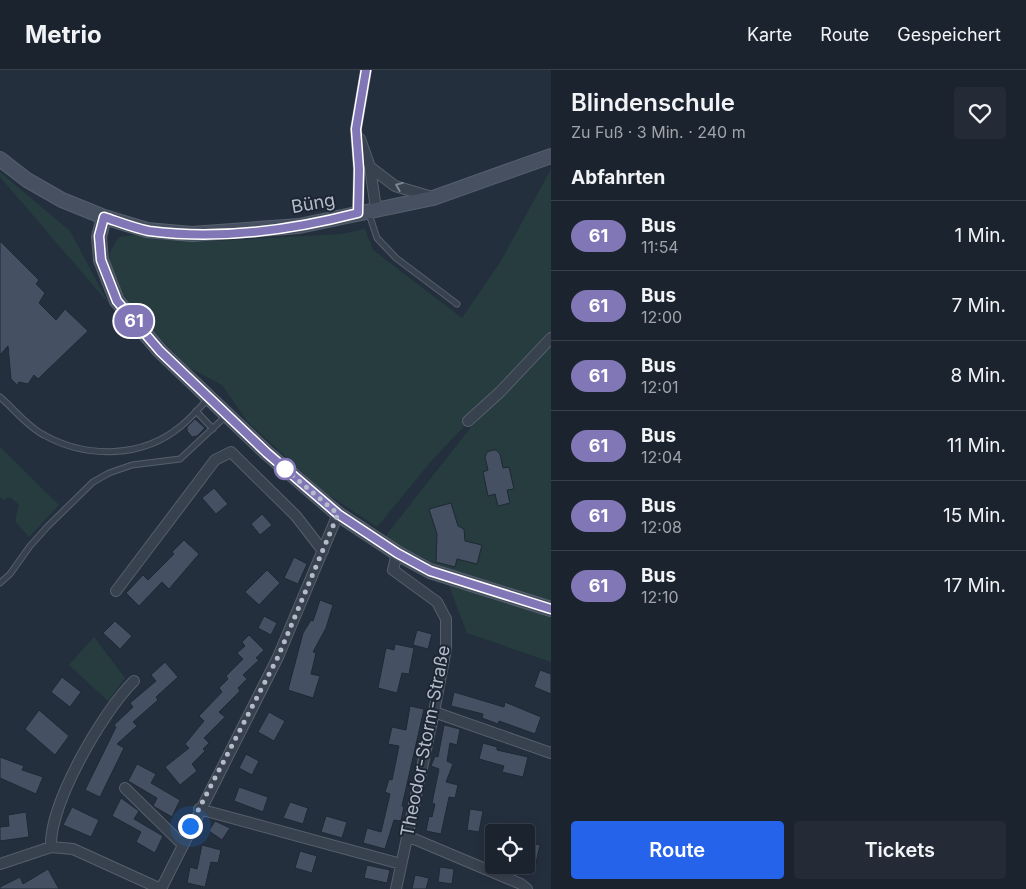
<!DOCTYPE html>
<html lang="de">
<meta charset="utf-8">
<style>
body{margin:0;font-family:Inter,sans-serif;background:#242b36;color:#f1f3f6;height:100vh;display:flex;flex-direction:column;font-size:19px;white-space:nowrap}
*{box-sizing:border-box;margin:0}
p{font-size:16px;color:#a0a4aa}
.icon{flex:none;width:28px;height:28px;fill:none;stroke:currentColor;stroke-width:2;stroke-linecap:round;stroke-linejoin:round}
.map{position:relative;flex:1;overflow:hidden}
.drawer{display:flex;flex-direction:column;background:#1b232e;width:475px}
.drawer>*{flex:none}
.badge{padding:0 10px;border-radius:16px;font-size:18px;line-height:32px}
.tools{position:absolute;left:485px;top:754px;display:grid;gap:10px}
.tools a{display:grid;place-items:center;width:50px;height:50px;border-radius:5px;background:#1b232e;box-shadow:0 2px 12px #0003,0 0 0 1px #39404a;font-size:25px}
.you{position:absolute;width:25px;height:25px;margin:-12px;border:4px solid #fff;border-radius:50%;background:#1a73e8;box-shadow:0 0 0 8px #1a73e833}
.map>.badge{position:absolute;translate:-50% -50%;box-shadow:0 0 0 2px #fff}
h2{padding:0 20px;font-size:19px;line-height:45px}
.round{display:grid;place-items:center;flex:none;width:52px;height:52px;border-radius:5px;background:#242b36}
.head{display:flex;align-items:center;justify-content:space-between;height:85px;padding:0 20px}
h1{font-size:24px;font-weight:600;line-height:38px}
.primary-button{display:flex;gap:10px;margin-top:auto;padding:10px 20px}
.primary-button a{flex:1;height:58px;border-radius:5px;background:#2563eb;color:#fff;font-size:20px;font-weight:600;line-height:58px;text-align:center}
.primary-button a+a{background:#242b36;color:#f1f3f6}
ul{padding:0;list-style:none}
li{display:flex;align-items:center;gap:15px;height:70px;padding:0 20px;border-top:1px solid #39404a}
li div{flex:1}
li b{display:block;font-size:19px}
li em{font-style:normal}
li .badge{min-width:55px;font-weight:700;text-align:center}
header{display:flex;align-items:center;gap:30px;box-sizing:border-box;height:70px;padding:0 25px;background:#1b232e;border-bottom:1px solid #39404a}
header strong{font-size:24px}
nav{display:flex;gap:28px;margin-inline-start:auto;font-size:18px}
main{display:flex;flex:1;min-height:0}
.map>svg:first-child{display:block}
</style>
<header>
<strong>Metrio</strong>
<nav><a>Karte</a><a>Route</a><a>Gespeichert</a></nav>
</header>
<main>
<div class="map">
<svg width="551" height="819" viewBox="0 0 551 819">
<rect width="100%" height="100%" fill="#242f3e"/>
<path fill="#263c3f" d="M 551,99 L 551,261 L 498,321 L 434,388 L 377,457 L 324,422 L 247,351 L 222,315 L 188,297 L 132,240 L 109,200 L 110,182 L 119,167 L 133,165 L 214,171 L 341,164 L 365,159 L 373,180 L 462,248 L 501,191 Z
M 0,102 L 70,161 L 109,234 L 0,107 Z
M 551,274 L 551,531 L 446,499 L 384,468 L 471,357 Z
M 0,377 L 59,435 L 29,467 L 15,451 L 19,435 L 10,427 L 3,430 L 0,427 Z
M 448,513 L 551,546 L 551,592 L 467,563 Z
M 94,567 L 125,608 L 108,631 L 69,595 Z"/>
<path fill="#455162" stroke="#1f2835" d="M 0,171 L 39,210 L 36,214 L 45,223 L 39,233 L 56,250 L 65,239 L 88,261 L 38,309 L 34,305 L 28,314 L 19,312 L 17,315 L 11,309 L 8,276 L 0,285 Z
M 195,349 L 205,358 L 197,366 L 192,367 L 187,361 L 187,357 Z
M 493,380 L 496,380 L 500,384 L 503,398 L 509,397 L 514,419 L 507,420 L 510,433 L 498,436 L 495,424 L 488,426 L 483,402 L 488,400 L 485,387 L 487,382 Z
M 214,418 L 228,434 L 216,444 L 202,428 Z
M 451,433 L 458,456 L 464,459 L 465,471 L 482,475 L 477,494 L 457,489 L 455,497 L 436,492 L 437,464 L 429,439 Z
M 262,444 L 272,455 L 260,465 L 251,454 Z
M 184,470 L 199,484 L 169,519 L 162,512 L 139,536 L 126,523 L 143,505 L 148,510 L 174,484 L 172,482 Z
M 294,487 L 307,494 L 298,514 L 284,508 Z
M 267,500 L 280,513 L 259,535 L 245,522 Z
M 320,530 L 333,535 L 326,558 L 313,582 L 316,583 L 311,604 L 320,606 L 313,628 L 288,620 L 303,563 L 311,550 L 313,551 Z
M 264,546 L 277,553 L 271,565 L 258,558 Z
M 115,551 L 132,566 L 120,579 L 103,563 Z
M 417,560 L 432,564 L 428,579 L 413,575 Z
M 249,565 L 264,580 L 256,588 L 259,590 L 243,605 L 247,609 L 238,618 L 240,621 L 219,642 L 225,647 L 204,668 L 209,673 L 203,679 L 205,681 L 192,694 L 197,701 L 180,715 L 165,697 L 189,678 L 185,674 L 204,651 L 199,646 L 222,622 L 219,618 L 228,609 L 226,606 L 243,589 L 237,583 L 245,576 L 242,572 Z
M 395,574 L 414,578 L 409,604 L 402,603 L 397,623 L 378,618 L 386,578 L 394,580 Z
M 165,592 L 178,607 L 156,627 L 158,630 L 133,652 L 137,656 L 117,674 L 124,678 L 100,727 L 85,720 L 116,657 L 114,655 L 133,637 L 130,633 L 156,611 L 151,605 Z
M 540,600 L 551,604 L 551,624 L 534,617 Z
M 62,607 L 81,622 L 70,637 L 51,622 Z
M 454,622 L 504,637 L 505,632 L 541,647 L 535,664 L 499,651 L 498,654 L 482,648 L 483,644 L 451,636 Z
M 410,636 L 424,639 L 402,736 L 404,737 L 401,751 L 394,750 L 385,779 L 363,773 L 367,758 L 381,762 L 390,724 L 385,722 L 389,709 L 392,710 L 399,676 L 388,674 L 392,657 L 406,660 Z
M 39,640 L 69,666 L 55,685 L 25,659 Z
M 269,642 L 285,651 L 274,671 L 258,662 Z
M 444,655 L 460,659 L 457,675 L 450,673 L 447,691 L 453,694 L 446,712 L 458,715 L 455,728 L 449,727 L 441,764 L 426,761 L 429,746 L 432,747 L 435,734 L 432,733 L 439,699 L 431,696 L 435,686 L 438,687 Z
M 483,673 L 497,677 L 497,680 L 528,687 L 523,707 L 502,702 L 504,696 L 479,689 Z
M 246,684 L 259,691 L 252,705 L 239,698 Z
M 0,687 L 24,696 L 22,700 L 43,707 L 36,724 L 0,708 Z
M 137,694 L 156,704 L 151,713 L 180,730 L 172,747 L 153,736 L 157,728 L 128,711 Z
M 239,717 L 268,727 L 263,742 L 234,731 Z
M 121,728 L 139,741 L 134,749 L 163,766 L 155,783 L 136,772 L 141,762 L 112,746 Z
M 290,732 L 308,738 L 303,754 L 283,748 Z
M 72,737 L 99,750 L 91,767 L 63,755 Z
M 470,739 L 483,741 L 479,762 L 467,760 Z
M 26,742 L 29,767 L 0,771 L 0,757 L 9,756 L 8,745 Z
M 326,746 L 347,752 L 342,768 L 321,762 Z
M 215,751 L 230,758 L 222,770 L 209,761 Z
M 526,772 L 540,775 L 534,802 L 526,801 Z
M 202,775 L 221,780 L 218,793 L 211,792 L 205,817 L 187,813 L 190,797 L 197,799 Z
M 300,781 L 317,786 L 312,803 L 295,798 Z
M 367,795 L 390,800 L 387,813 L 364,808 Z
M 440,797 L 454,799 L 452,814 L 438,812 Z
M 48,799 L 59,819 L 0,819 L 0,817 L 20,807 L 23,814 Z
M 415,805 L 429,808 L 426,819 L 412,819 Z"/>
<g fill="none" stroke-linecap="round" stroke-linejoin="round">
<g stroke="#565f6c" stroke-width="7">
<path id="lane" d="M 369,144 L 377,168 L 396,188 L 457,234
M 0,327 C 14,339 28,357 44,365 C 87,389 143,388 181,356 C 191,348 200,337 209,328
M 196,341 L 213,359
M 0,513 L 10,504 L 30,476 L 48,456 L 93,412 L 109,403 L 132,395 L 180,389 L 226,346"/>
</g>
<g stroke="#565f6c" stroke-width="12">
<path id="street" d="M 360,69 L 370,97 L 376,139
M 370,97 L 395,116 L 432,127
M 358,143 L 359,99 L 356,59 L 366,0
M 468,351 L 500,322 L 551,268
M 116,521 L 215,390 L 231,382 L 296,446 L 323,481
M 434,642 L 551,683
M 125,718 L 182,774
M 199,739 L 401,794
M 407,766 L 521,814 L 527,819
M 51,777 C 49,734 103,641 134,611
M 0,794 L 51,777 L 73,779 L 161,819
M 161,819 L 278,587 L 338,444
M 396,819 L 434,642 L 446,579 L 446,549 L 437,532 L 393,500 L 397,483"/>
</g>
<g stroke="#565f6c" stroke-width="16">
<path id="secondary" d="M 0,89 L 27,110 L 62,130 L 104,147 L 147,160 L 192,164 L 299,156 L 433,128 L 551,86
M 104,147 L 99,167 L 101,190 L 117,231 L 160,281 L 267,383 L 338,444 L 397,483 L 430,501 L 551,539"/>
</g>
<use href="#lane" stroke="#38414e" stroke-width="5"/>
<use href="#street" stroke="#38414e" stroke-width="10"/>
<use href="#secondary" stroke="#465061" stroke-width="14"/>
</g>
<defs><path id="oneway-chevron" d="M-2-3.5L2.5 0L-2 3.5" fill="none" stroke-width="1.6" stroke-linecap="round" stroke-linejoin="round" transform="scale(1.25)"/></defs>
<use stroke="#7c8592" href="#oneway-chevron" transform="translate(399 116) rotate(-158)"/>
<g fill="none" stroke-linecap="round" stroke-linejoin="round">
<g stroke="#fff" stroke-width="11">
<path id="line" d="M 366,0 L 356,59 L 359,99 L 358,143 C 292,160 217,170 149,161 C 134,158 119,152 104,147 L 99,166 L 101,190 L 117,231 L 160,281 L 267,383 L 338,444 L 397,483 L 430,501 L 551,539"/>
</g>
<use href="#line" stroke="#8177b6" stroke-width="8"/>
<path stroke="#b4bcc9" stroke-width="5" stroke-dasharray="0 9" d="M 190,756 L 278,587 L 338,444 L 285,399"/>
</g>
<circle fill="#fff" stroke="#8177b6" stroke-width="2.5" cx="285" cy="399" r="10"/>
<g text-anchor="middle" dominant-baseline="central" stroke-width="4" stroke-linejoin="round" paint-order="stroke">
<g font-size="18" fill="#b4bcc9" stroke="#1d2633">
<text transform="translate(313 133) rotate(-10)">Büng</text>
<text transform="translate(425 671) rotate(-79)">Theodor-Storm-Straße</text>
</g>
</g>
</svg>
<div class="tools">
<a><svg class="icon" aria-label="locate" viewBox="0 0 24 24"><circle cx="12" cy="12" r="6"/><path d="M12 2v4M12 18v4M2 12h4M18 12h4"/></svg></a>
</div>
<div class="you" style="left:190px;top:756px"></div>
<b class="badge" style="left:134px;top:251px;background:#8177b6;color:#fff">61</b>
</div>
<section class="drawer">
<div class="head"><div><h1>Blindenschule</h1><p>Zu Fuß · 3 Min. · 240 m</p></div><a class="round"><svg class="icon" aria-label="heart" viewBox="0 0 24 24"><path d="M12 20l-8-8c-3-5 5-10 8-4 3-6 11-1 8 4z"/></svg></a></div>
<h2>Abfahrten</h2>
<ul>
<li><span class="badge" style="background:#8177b6;color:#fff">61</span><div><b>Bus</b><p>11:54</p></div><em>1 Min.</em></li>
<li><span class="badge" style="background:#8177b6;color:#fff">61</span><div><b>Bus</b><p>12:00</p></div><em>7 Min.</em></li>
<li><span class="badge" style="background:#8177b6;color:#fff">61</span><div><b>Bus</b><p>12:01</p></div><em>8 Min.</em></li>
<li><span class="badge" style="background:#8177b6;color:#fff">61</span><div><b>Bus</b><p>12:04</p></div><em>11 Min.</em></li>
<li><span class="badge" style="background:#8177b6;color:#fff">61</span><div><b>Bus</b><p>12:08</p></div><em>15 Min.</em></li>
<li><span class="badge" style="background:#8177b6;color:#fff">61</span><div><b>Bus</b><p>12:10</p></div><em>17 Min.</em></li>
</ul>
<div class="primary-button"><a>Route</a><a>Tickets</a></div>
</section>
</main>
